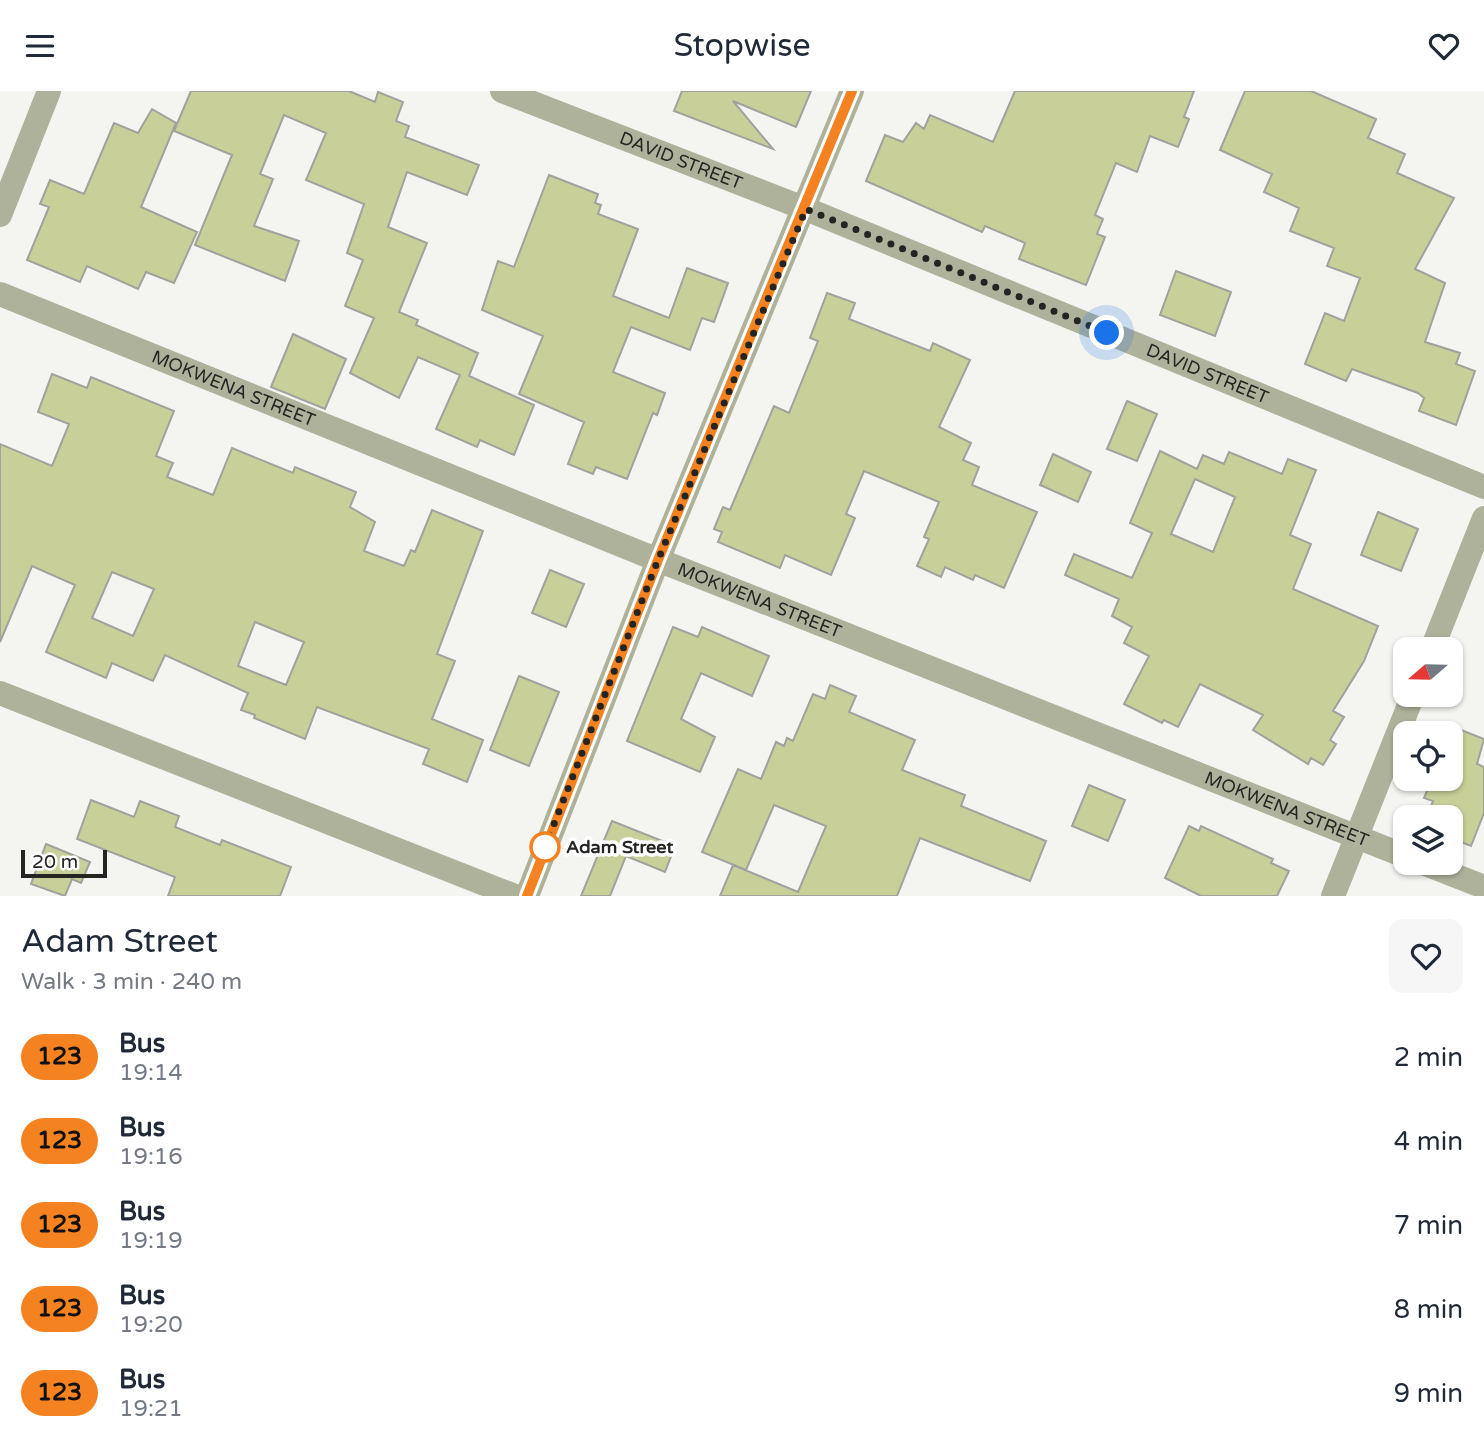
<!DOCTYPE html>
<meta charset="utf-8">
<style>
body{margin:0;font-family:"Varela Round",sans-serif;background:#f6f6f7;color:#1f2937;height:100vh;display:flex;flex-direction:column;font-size:26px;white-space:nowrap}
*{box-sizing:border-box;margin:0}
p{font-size:23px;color:#747a83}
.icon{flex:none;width:38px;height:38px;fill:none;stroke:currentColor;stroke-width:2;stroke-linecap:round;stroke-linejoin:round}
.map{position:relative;height:805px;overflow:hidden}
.details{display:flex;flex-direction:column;background:#fff;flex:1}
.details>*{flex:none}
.badge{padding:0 14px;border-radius:23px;font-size:24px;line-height:46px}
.needle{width:46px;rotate:250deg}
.tools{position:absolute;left:1393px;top:546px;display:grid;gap:14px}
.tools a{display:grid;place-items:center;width:70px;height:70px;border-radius:14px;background:#fff;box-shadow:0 2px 5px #0004;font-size:35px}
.scale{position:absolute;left:21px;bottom:18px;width:86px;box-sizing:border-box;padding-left:7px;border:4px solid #242523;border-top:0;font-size:19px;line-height:24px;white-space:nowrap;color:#242523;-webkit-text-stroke:5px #fff;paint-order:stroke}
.you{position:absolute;width:35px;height:35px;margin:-18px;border:5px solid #fff;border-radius:50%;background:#1a73e8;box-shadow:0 0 0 10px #1a73e833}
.map>.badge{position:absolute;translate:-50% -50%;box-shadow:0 0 0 4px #fff}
.round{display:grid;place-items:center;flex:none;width:74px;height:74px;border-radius:14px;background:#f6f6f7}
.headline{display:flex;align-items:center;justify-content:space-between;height:119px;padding:0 21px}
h1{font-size:33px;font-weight:600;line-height:52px}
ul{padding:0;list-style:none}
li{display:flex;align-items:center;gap:21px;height:84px;padding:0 21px}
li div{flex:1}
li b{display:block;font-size:26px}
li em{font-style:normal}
li .badge{min-width:77px;font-weight:700;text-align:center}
header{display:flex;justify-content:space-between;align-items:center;height:91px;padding:0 21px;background:#fff;font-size:32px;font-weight:600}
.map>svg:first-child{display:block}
</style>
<header><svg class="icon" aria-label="menu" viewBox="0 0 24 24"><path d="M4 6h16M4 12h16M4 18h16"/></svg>Stopwise<svg class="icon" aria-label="heart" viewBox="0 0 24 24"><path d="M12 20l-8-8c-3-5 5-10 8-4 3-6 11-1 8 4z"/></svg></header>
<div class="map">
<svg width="1484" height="805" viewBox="0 0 1484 805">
<rect width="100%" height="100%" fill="#f4f5f0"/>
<path fill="#c8cf98" stroke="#a1a29d" stroke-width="2" fill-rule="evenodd" d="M 191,0 L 349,0 L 375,11 L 378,1 L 403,11 L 396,30 L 409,35 L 405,46 L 479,74 L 467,104 L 407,81 L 388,136 L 427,152 L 399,221 L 418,229 L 416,234 L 478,262 L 469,285 L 534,314 L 514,364 L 480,349 L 477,356 L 436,338 L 460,284 L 418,266 L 399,307 L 350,282 L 374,227 L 345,215 L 363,169 L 347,162 L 364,113 L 306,89 L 326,42 L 284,24 L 260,83 L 273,88 L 254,135 L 299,150 L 285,190 L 195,154 L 232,64 L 174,40 Z
M 682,0 L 811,0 L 796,36 L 733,10 L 773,58 L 674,20 Z
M 1015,0 L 1194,0 L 1184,26 L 1189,28 L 1178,56 L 1150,45 L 1137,81 L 1116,72 L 1095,124 L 1103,128 L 1097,143 L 1105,146 L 1086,194 L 1019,168 L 1025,152 L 985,135 L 982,141 L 866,90 L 885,44 L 903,51 L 916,32 L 924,38 L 930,24 L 993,51 Z
M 1245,0 L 1311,0 L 1376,28 L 1368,47 L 1405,63 L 1397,82 L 1454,107 L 1415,178 L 1445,192 L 1425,251 L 1460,262 L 1456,273 L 1475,280 L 1456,334 L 1419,320 L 1424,307 L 1418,302 L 1352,278 L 1346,290 L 1305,273 L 1325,222 L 1344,230 L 1360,187 L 1327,175 L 1334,157 L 1290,140 L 1299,117 L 1264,101 L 1272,83 L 1220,59 Z
M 152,18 L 176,32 L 141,116 L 197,141 L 174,192 L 146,181 L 138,198 L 87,175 L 80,191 L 27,169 L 49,116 L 40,113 L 50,89 L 84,103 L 114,32 L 138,42 Z
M 549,84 L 598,103 L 595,112 L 601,114 L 598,123 L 638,138 L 613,205 L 669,227 L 687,177 L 728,192 L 714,231 L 702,227 L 690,259 L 631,236 L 613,281 L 665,302 L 657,324 L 653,322 L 627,388 L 596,376 L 593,383 L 568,373 L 584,331 L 519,303 L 543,245 L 482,219 L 498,170 L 514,176 Z
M 1176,180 L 1231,201 L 1215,245 L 1160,224 Z
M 827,202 L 855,212 L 849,228 L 930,260 L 933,252 L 970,269 L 939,336 L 971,352 L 963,369 L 979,376 L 972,394 L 1037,421 L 1004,497 L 975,484 L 973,489 L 945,476 L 941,486 L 917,475 L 929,448 L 924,446 L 939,411 L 864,380 L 846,423 L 855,427 L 831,484 L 785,464 L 780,477 L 718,451 L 722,441 L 714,438 L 723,416 L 730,419 L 774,315 L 789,322 L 818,250 L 810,247 Z
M 293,243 L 346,268 L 325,318 L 271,296 Z
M 52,283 L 87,297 L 91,286 L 174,320 L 156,365 L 173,372 L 167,386 L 213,404 L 232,357 L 293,382 L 295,376 L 356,401 L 350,416 L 375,431 L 364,460 L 404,475 L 411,459 L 415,461 L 432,419 L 483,440 L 437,563 L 455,570 L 432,628 L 483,649 L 467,691 L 423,673 L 429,658 L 317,616 L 305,648 L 254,627 L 255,624 L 241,619 L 248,602 L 165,564 L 153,590 L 112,572 L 106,587 L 46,561 L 75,494 L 32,475 L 0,551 L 0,353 L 52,375 L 69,333 L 38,321 ZM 112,481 L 154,498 L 133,545 L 92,527 ZM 255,531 L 304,551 L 286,594 L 238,575 Z
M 1127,310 L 1157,323 L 1137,370 L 1107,358 Z
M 1160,360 L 1197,378 L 1203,364 L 1224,373 L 1229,361 L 1282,383 L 1288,368 L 1316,379 L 1290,444 L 1311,453 L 1293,498 L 1378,535 L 1364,570 L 1333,620 L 1344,626 L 1330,649 L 1336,653 L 1323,674 L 1311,667 L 1308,673 L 1253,639 L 1263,624 L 1200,593 L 1178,636 L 1164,629 L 1162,632 L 1124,613 L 1149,565 L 1124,552 L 1132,536 L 1112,525 L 1119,508 L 1065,484 L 1074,463 L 1132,487 L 1152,442 L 1130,432 ZM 1195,388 L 1235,406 L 1213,461 L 1171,443 Z
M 1053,363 L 1091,381 L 1078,411 L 1040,394 Z
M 1378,421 L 1418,438 L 1401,480 L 1361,464 Z
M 550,479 L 584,493 L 566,536 L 532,522 Z
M 673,536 L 698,546 L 702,536 L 769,565 L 752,605 L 701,582 L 681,628 L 715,646 L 700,681 L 627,650 Z
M 519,585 L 559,601 L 529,675 L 490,659 Z
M 830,594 L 856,605 L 849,621 L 915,649 L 902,679 L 965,704 L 961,715 L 1046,750 L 1030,790 L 920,747 L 897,805 L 720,805 L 733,774 L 798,801 L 826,735 L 774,714 L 746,779 L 702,761 L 738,678 L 761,688 L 776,651 L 784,655 L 787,647 L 793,650 L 813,603 L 825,608 Z
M 1451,635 L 1484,648 L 1477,673 L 1484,676 L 1484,722 L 1471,755 L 1451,747 L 1451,722 L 1431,715 L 1433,710 L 1424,707 L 1432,688 L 1451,688 Z
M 1089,694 L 1125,709 L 1108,750 L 1072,735 Z
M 91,709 L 134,726 L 140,710 L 179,725 L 175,736 L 220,754 L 222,749 L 291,776 L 280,805 L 168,805 L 175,786 L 77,748 Z
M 612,730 L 675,755 L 665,781 L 626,765 L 610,805 L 581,805 Z
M 1189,735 L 1199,740 L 1201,735 L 1273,768 L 1271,772 L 1289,780 L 1277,805 L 1201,805 L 1165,787 Z
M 46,753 L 90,771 L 81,792 L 72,788 L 65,805 L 31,793 Z"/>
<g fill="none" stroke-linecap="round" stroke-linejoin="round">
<g stroke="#afb29b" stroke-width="24">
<path id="s1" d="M 502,0 L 806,118 L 1484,396"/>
<path d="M 0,124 L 49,0"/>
<path id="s2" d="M 0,203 L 658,469 L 1405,765"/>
<path d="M 1432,558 L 1484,427"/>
<path d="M 0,602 L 515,805"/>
<path d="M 1423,772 L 1484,796"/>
<path d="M 527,805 L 658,469 L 852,0"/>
<path d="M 1333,805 L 1413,604"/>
</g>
</g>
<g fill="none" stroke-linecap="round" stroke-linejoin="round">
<g stroke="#fff" stroke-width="16">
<path id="line" d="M 527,805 L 658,469 L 852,0"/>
</g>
<use href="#line" stroke="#f58220" stroke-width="10"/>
<path stroke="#242523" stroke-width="7" stroke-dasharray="0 12.6" d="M 545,756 L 658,469 L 806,118 L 1107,242"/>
</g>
<circle fill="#fff" stroke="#f58220" stroke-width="3.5" cx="545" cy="756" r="14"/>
<g text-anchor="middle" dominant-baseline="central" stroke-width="7" stroke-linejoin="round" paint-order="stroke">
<g font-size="18" fill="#242523" stroke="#fff">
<text stroke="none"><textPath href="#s1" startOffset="192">DAVID STREET</textPath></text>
<text stroke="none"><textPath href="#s1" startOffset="760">DAVID STREET</textPath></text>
<text stroke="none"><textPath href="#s2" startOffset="252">MOKWENA STREET</textPath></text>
<text stroke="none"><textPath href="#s2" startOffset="819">MOKWENA STREET</textPath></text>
<text stroke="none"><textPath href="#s2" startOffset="1386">MOKWENA STREET</textPath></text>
</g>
<g font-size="18" font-weight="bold" fill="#242523" stroke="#fff" text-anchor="start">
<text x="566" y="756">Adam Street</text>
</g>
</g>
</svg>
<div class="tools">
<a><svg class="needle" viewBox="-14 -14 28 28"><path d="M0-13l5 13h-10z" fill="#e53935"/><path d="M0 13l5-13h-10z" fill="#747a83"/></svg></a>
<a><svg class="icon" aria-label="locate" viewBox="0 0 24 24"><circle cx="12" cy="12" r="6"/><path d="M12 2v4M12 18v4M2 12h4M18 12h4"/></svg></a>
<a><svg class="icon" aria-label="layers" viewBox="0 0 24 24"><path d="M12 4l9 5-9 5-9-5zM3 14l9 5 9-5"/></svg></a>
</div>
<div class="scale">20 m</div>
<div class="you" style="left:1107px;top:242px"></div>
</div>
<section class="details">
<div class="headline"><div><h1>Adam Street</h1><p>Walk · 3 min · 240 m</p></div><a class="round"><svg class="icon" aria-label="heart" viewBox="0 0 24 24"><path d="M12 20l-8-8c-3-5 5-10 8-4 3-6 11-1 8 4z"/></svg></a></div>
<ul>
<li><span class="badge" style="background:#f58220;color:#111">123</span><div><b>Bus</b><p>19:14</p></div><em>2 min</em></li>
<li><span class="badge" style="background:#f58220;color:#111">123</span><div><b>Bus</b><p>19:16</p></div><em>4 min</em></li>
<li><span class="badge" style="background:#f58220;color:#111">123</span><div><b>Bus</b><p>19:19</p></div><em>7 min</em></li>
<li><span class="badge" style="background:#f58220;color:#111">123</span><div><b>Bus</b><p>19:20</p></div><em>8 min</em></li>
<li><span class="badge" style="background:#f58220;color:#111">123</span><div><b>Bus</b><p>19:21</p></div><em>9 min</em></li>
</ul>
</section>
